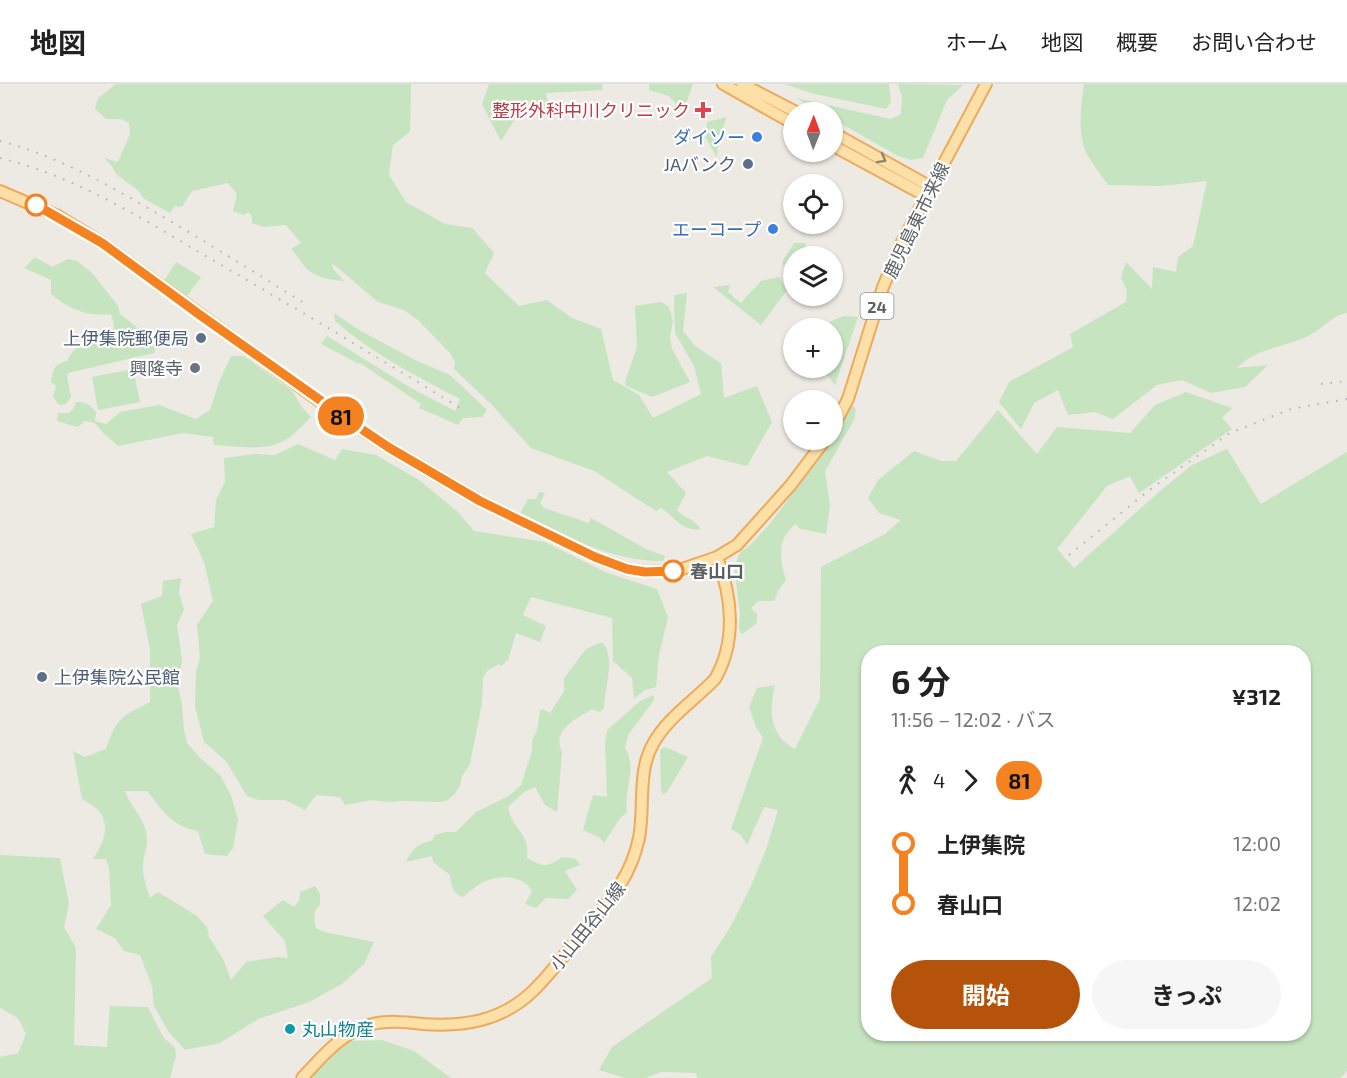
<!DOCTYPE html>
<html lang="ja">
<meta charset="utf-8">
<style>
body{margin:0;font-family:"Exo 2","Noto Sans JP",sans-serif;background:#f6f6f6;color:#222;height:100vh;display:flex;flex-direction:column;font-size:22px;white-space:nowrap}
*{box-sizing:border-box;margin:0}
p{font-size:20px;color:#767676}
.icon{flex:none;width:33px;height:33px;fill:none;stroke:currentColor;stroke-width:2;stroke-linecap:round;stroke-linejoin:round}
.map{position:relative;flex:1;overflow:hidden}
.drawer{position:absolute;left:861px;top:561px;width:450px;height:396px;display:flex;flex-direction:column;background:#fff;border-radius:24px;box-shadow:0 2px 4px #0004}
.drawer>*{flex:none}
.badge{padding:0 12px;border-radius:20px;font-size:21px;line-height:39px}
.needle{width:39px;rotate:1deg}
.tools{position:absolute;left:783px;top:18px;display:grid;gap:12px}
.tools a{display:grid;place-items:center;width:60px;height:60px;border-radius:50%;background:#fff;box-shadow:0 2px 4px #0004;font-size:30px}
.map>.badge{position:absolute;translate:-50% -50%;box-shadow:0 0 0 3px #fff}
.legs{display:flex;align-items:center;gap:9px;height:66px;padding:0 30px;font-size:20px}
.legs p{margin-inline-start:auto}
.overview{display:flex;align-items:center;justify-content:space-between;height:102px;padding:0 30px}
h1{font-size:33px;font-weight:700;line-height:45px}
.primary-button{display:flex;gap:12px;margin-top:auto;padding:12px 30px}
.primary-button a{flex:1;height:69px;border-radius:36px;background:#b45309;color:#fff;font-size:24px;font-weight:700;line-height:69px;text-align:center}
.primary-button a+a{background:#f6f6f6;color:#222}
ul{padding:0 30px;list-style:none}
li{display:flex;align-items:center;gap:21px;height:60px;font-size:22px}
li i{display:grid;place-items:center;width:9px;height:100%;margin:0 8px;background:currentColor}
li i::after{content:'';width:15px;height:15px;margin:-8px;border:4px solid;border-radius:50%;background:#fff}
li p{margin-inline-start:auto}
li:first-child i{background:linear-gradient(#0000 50%,currentColor 0)}
li:last-child i{background:linear-gradient(currentColor 50%,#0000 0)}
header{display:flex;align-items:center;gap:36px;box-sizing:border-box;height:84px;padding:0 30px;background:#fff;border-bottom:2px solid #e0e0e0}
header strong{font-size:28px}
nav{display:flex;gap:33px;margin-inline-start:auto;font-size:21px}
.map>svg:first-child{display:block}
</style>
<header>
<strong>地図</strong>
<nav><a>ホーム</a><a>地図</a><a>概要</a><a>お問い合わせ</a></nav>
</header>
<div class="map">
<svg width="1347" height="994" viewBox="0 0 1347 994">
<rect width="100%" height="100%" fill="#ede9e3"/>
<path fill="#c6e4c0" fill-rule="evenodd" d="M 116,0 L 411,0 L 410,48 L 393,61 L 389,91 L 406,118 L 445,140 L 472,144 L 494,169 L 485,189 L 519,222 L 547,216 L 572,234 L 601,245 L 613,296 L 639,311 L 653,334 L 701,310 L 694,282 L 675,249 L 674,211 L 687,209 L 683,247 L 695,262 L 721,279 L 724,314 L 757,302 L 772,338 L 747,382 L 707,372 L 667,388 L 686,409 L 677,426 C 684,435 692,433 701,445 C 682,448 675,433 661,424 L 656,427 L 594,387 L 531,364 L 491,320 L 454,285 L 455,278 L 450,269 L 418,236 L 404,226 L 378,218 L 332,179 L 333,185 L 344,197 C 331,196 317,194 307,185 C 303,181 296,170 291,165 L 301,159 L 286,141 L 264,143 L 252,139 L 252,133 L 249,128 L 244,131 L 233,127 L 237,110 L 228,99 L 192,107 L 182,123 L 175,122 L 170,129 L 143,114 L 139,107 L 116,90 L 112,82 L 104,74 L 118,78 L 130,50 L 129,39 L 121,35 L 106,35 L 95,25 L 98,14 Z
M 489,0 L 602,0 L 603,6 L 546,9 L 550,28 L 525,19 L 501,57 L 482,20 Z
M 649,0 L 693,0 L 683,28 L 669,12 L 649,6 Z
M 784,0 L 889,0 L 891,18 L 886,25 L 815,10 Z
M 898,0 L 963,1 L 947,16 L 923,74 L 911,76 L 898,72 L 833,35 L 832,28 L 821,28 L 796,14 L 891,35 L 901,30 L 902,13 Z
M 1084,0 L 1347,0 L 1347,229 C 1334,231 1326,241 1315,248 C 1290,264 1257,262 1237,284 L 1268,281 L 1245,303 L 1211,309 L 1182,296 L 1157,301 L 1113,335 L 1095,328 L 1068,331 L 1058,306 L 1034,319 L 1021,345 L 999,318 L 1009,298 L 1073,263 L 1070,250 L 1126,218 L 1127,206 L 1121,194 L 1126,178 L 1152,205 L 1153,183 L 1176,188 L 1178,173 L 1193,162 L 1207,97 L 1161,102 L 1108,101 C 1101,91 1093,81 1087,70 C 1077,50 1081,21 1084,0 Z
M 727,33 L 718,56 L 717,74 L 706,54 L 707,38 Z
M 794,159 L 805,159 L 808,172 L 794,172 L 793,178 L 782,182 L 783,176 Z
M 35,173 L 52,183 L 68,175 L 77,177 L 93,190 L 118,222 L 120,230 L 144,249 L 144,254 L 157,262 L 154,269 L 68,289 L 67,292 L 71,313 L 66,320 L 59,321 L 53,313 L 56,302 L 51,298 C 53,286 54,280 67,277 C 77,256 91,257 112,255 L 114,240 L 111,230 C 88,233 69,225 51,210 L 51,196 L 24,184 Z
M 176,178 L 201,193 L 187,212 L 164,197 Z
M 779,193 L 787,206 L 761,241 L 713,203 L 730,201 L 728,208 L 741,219 L 761,197 Z
M 661,218 L 669,223 L 673,237 L 670,253 L 672,265 L 690,298 L 652,313 L 626,302 L 625,298 L 637,263 L 635,222 Z
M 334,229 L 361,247 L 415,276 L 450,291 L 487,326 L 482,333 L 463,334 L 458,341 L 419,324 L 421,320 L 360,279 L 359,280 L 321,260 L 327,252 L 411,304 L 455,327 L 460,315 C 416,292 373,270 335,237 Z
M 844,232 L 858,233 L 835,301 L 823,286 L 819,284 L 832,284 L 832,244 L 825,244 L 829,238 Z
M 231,272 L 244,272 L 292,307 L 301,322 L 311,333 C 301,343 291,355 277,360 C 262,366 231,362 214,361 L 213,353 L 183,349 L 118,362 L 103,349 L 95,339 L 85,337 L 78,343 L 57,337 L 58,329 L 69,329 L 74,324 L 76,318 C 85,318 90,320 96,328 L 95,337 L 106,340 L 120,328 L 159,321 L 196,335 L 210,326 L 219,298 Z
M 133,285 L 140,318 L 98,326 L 92,293 Z
M 1186,308 L 1232,324 L 1222,334 L 1232,345 L 1139,409 L 1130,392 L 1107,402 L 1057,465 L 1074,484 L 1159,408 L 1192,381 L 1227,365 L 1261,420 L 1347,368 L 1347,987 L 1340,994 L 698,994 L 695,989 L 661,988 L 646,994 L 625,994 L 599,986 L 612,963 L 712,894 L 711,873 L 732,840 L 751,802 L 767,763 L 778,726 L 764,723 L 747,761 L 741,751 L 731,745 L 763,654 L 756,643 L 749,623 L 757,604 L 775,601 C 769,627 769,651 795,665 L 820,615 L 821,483 L 885,450 L 901,436 L 879,429 L 868,414 L 878,396 L 914,367 L 941,377 L 956,377 L 998,326 L 1037,370 L 1057,343 L 1130,349 L 1155,321 ZM 868,568 L 1304,568 L 1304,950 L 868,950 Z
M 852,321 L 856,325 L 854,336 L 825,387 L 830,421 L 826,450 L 800,445 L 796,440 C 777,453 779,476 786,496 L 778,507 L 774,517 L 758,517 L 751,524 L 757,530 L 757,539 L 742,550 L 739,545 L 740,529 L 735,491 L 736,478 L 740,469 L 751,460 L 768,442 L 831,359 Z
M 298,360 L 335,376 L 342,365 L 376,371 L 419,396 L 458,428 L 474,447 L 545,458 L 605,488 L 657,505 L 668,533 L 659,571 L 656,603 L 645,606 L 634,615 L 632,594 L 613,577 L 612,534 L 531,513 L 523,531 L 546,542 L 540,558 L 516,549 L 508,576 L 501,582 L 499,580 L 487,587 L 483,594 L 482,619 L 470,680 L 462,692 L 460,702 L 454,711 L 446,717 L 439,718 L 404,717 L 386,718 L 372,716 L 345,721 L 340,713 L 316,711 L 305,726 L 285,716 L 259,716 L 247,712 L 226,677 L 204,658 L 195,622 L 196,589 L 200,573 L 197,541 L 213,517 L 204,478 L 191,450 L 214,443 L 216,416 L 225,398 L 224,374 L 255,370 L 275,371 Z
M 539,408 L 545,409 L 540,419 L 544,424 L 589,439 L 591,434 L 646,465 L 665,472 L 663,477 C 612,478 565,451 519,431 L 528,415 L 536,415 Z
M 181,494 L 179,508 L 184,526 L 177,541 L 182,575 L 178,603 L 182,620 L 184,645 L 187,659 L 200,674 L 220,691 L 231,711 L 238,736 L 233,764 L 227,772 L 205,770 L 198,747 C 170,741 164,728 147,707 L 125,707 C 129,720 141,731 145,744 C 150,763 144,765 143,781 C 142,792 147,803 150,814 L 158,808 L 197,832 L 207,843 L 209,853 L 223,875 L 231,896 L 246,878 L 277,873 L 288,874 L 285,857 L 263,832 L 283,816 L 294,823 L 299,817 L 300,808 L 315,802 L 320,810 L 320,821 C 312,827 314,836 316,844 L 324,848 L 374,858 L 364,880 L 342,900 L 309,918 L 258,935 L 220,959 L 185,966 L 168,947 L 154,922 L 152,902 L 140,871 L 124,867 L 115,854 L 96,845 L 111,821 L 109,784 L 106,775 L 93,775 C 103,760 112,742 98,726 C 94,722 87,718 82,715 L 73,667 L 85,673 L 106,665 C 117,633 121,633 150,618 L 150,565 L 141,520 L 162,512 L 163,497 Z
M 599,559 L 603,559 C 616,573 604,607 604,624 L 600,628 L 592,625 C 576,635 551,646 562,668 L 557,728 L 545,721 L 535,703 L 524,708 L 508,723 C 513,748 530,747 527,774 C 544,783 546,784 562,773 L 576,775 L 580,781 L 565,787 L 577,806 L 568,815 L 546,814 L 536,824 L 525,820 L 532,807 C 522,790 499,791 483,798 C 476,802 469,808 463,813 C 452,810 451,800 450,791 L 433,778 L 432,772 L 406,778 C 412,765 418,759 432,757 L 435,751 L 446,748 L 456,748 L 476,728 L 509,712 L 521,701 L 532,667 L 532,657 L 537,646 L 540,627 L 542,625 L 550,629 L 564,607 L 564,594 L 586,565 Z
M 654,611 L 654,616 L 628,651 L 625,664 C 638,684 623,707 627,729 L 620,734 L 604,759 L 599,753 L 583,746 L 593,711 L 607,713 L 605,660 L 607,646 L 640,617 Z
M 665,663 L 688,673 L 667,708 L 663,710 L 661,706 L 660,666 Z
M 0,771 L 60,774 L 69,820 L 64,843 L 76,864 L 74,961 L 107,963 L 110,922 L 148,923 L 163,953 L 175,964 L 176,972 L 170,994 L 0,994 L 0,973 L 18,969 L 26,950 L 18,934 L 0,924 Z
M 382,956 L 414,967 L 451,994 L 308,994 L 335,967 L 350,957 Z"/>
<g fill="none" stroke-linecap="round" stroke-linejoin="round">
<g stroke="#edaa5c" stroke-width="14">
<path id="major" d="M 723,0 L 794,40
M 742,0 L 796,28
M 832,48 L 931,103
M 832,61 L 926,112
M 0,107 L 58,132 L 102,159 L 332,326 L 388,363 L 480,417 L 595,473 L 627,485 L 645,488 L 679,486 L 717,473 L 737,461 L 790,402 L 825,356
M 832,345 L 848,315 L 883,203 L 902,158 L 986,0
M 302,994 C 322,973 340,950 369,941 C 386,936 405,938 423,940 C 464,943 501,937 532,908 C 549,892 564,871 579,853 C 606,820 630,797 639,754 C 645,723 637,688 653,660 C 667,634 695,616 715,595 C 737,557 732,512 717,473"/>
</g>
<use href="#major" stroke="#fde0a8" stroke-width="10"/>
<path stroke="#b1b2b3" stroke-width="2" stroke-dasharray="1.5 8" stroke-linecap="butt" d="M 0,57 C 54,71 105,99 153,127 C 205,157 257,190 309,222
M 0,74 C 75,92 143,135 209,174 C 294,223 377,273 460,324
M 1321,300 L 1347,297
M 1069,471 L 1152,404 L 1230,349 L 1291,325 L 1347,315"/>
</g>
<defs><path id="oneway-chevron" d="M-2-3.5L2.5 0L-2 3.5" fill="none" stroke-width="1.6" stroke-linecap="round" stroke-linejoin="round" transform="scale(1.5)"/></defs>
<use stroke="#8c8678" href="#oneway-chevron" transform="translate(882 75) rotate(29)"/>
<g fill="none" stroke-linecap="round" stroke-linejoin="round">
<g stroke="#fff" stroke-width="14">
<path id="line-1" d="M 36,121 L 102,159 L 200,231 L 351,338 L 388,363 L 480,417 L 595,473 L 627,485 L 645,488 L 673,487"/>
</g>
<use href="#line-1" stroke="#f58220" stroke-width="9"/>
</g>
<path fill="#e0444e" stroke="#fff" stroke-width="2" d="M700 17h6v6h6v6h-6v6h-6v-6h-6v-6h6z"/>
<g fill="#3f7fe0" stroke="#fff" stroke-width="2">
<circle cx="757" cy="53" r="6"/>
<circle cx="773" cy="145" r="6"/>
</g>
<g fill="#5c6f8a" stroke="#fff" stroke-width="2">
<circle cx="748" cy="80" r="6"/>
<circle cx="201" cy="254" r="6"/>
<circle cx="42" cy="593" r="6"/>
</g>
<g fill="#fff" stroke="#f58220" stroke-width="3">
<circle cx="36" cy="121" r="10"/>
<circle cx="673" cy="487" r="10"/>
</g>
<circle fill="#6b7280" stroke="#fff" stroke-width="2" cx="195" cy="284" r="6"/>
<circle fill="#0f9aa8" stroke="#fff" stroke-width="2" cx="290" cy="945" r="6"/>
<g text-anchor="middle" dominant-baseline="central" stroke-width="4.5" stroke-linejoin="round" paint-order="stroke">
<rect fill="#fff" stroke="#8c9092" stroke-width="1.5" x="860.5" y="209" width="33" height="26" rx="4.5"/>
<g font-size="16" font-weight="bold" fill="#5b6063">
<text x="877" y="222">24</text>
</g>
<g font-size="18" fill="#be3a42" stroke="#fff" text-anchor="end">
<text x="690" y="26">整形外科中川クリニック</text>
</g>
<g font-size="18" fill="#366cbe" stroke="#fff" text-anchor="end">
<text x="745" y="53">ダイソー</text>
<text x="761" y="145">エーコープ</text>
</g>
<g font-size="18" fill="#4e5e75" stroke="#fff" text-anchor="end">
<text x="736" y="80">JAバンク</text>
<text x="189" y="254">上伊集院郵便局</text>
<text x="54" y="593" text-anchor="start">上伊集院公民館</text>
</g>
<g font-size="18" fill="#5b6063" stroke="#fff">
<text transform="translate(916 136) rotate(-64)">鹿児島東市来線</text>
<text transform="translate(587 842) rotate(-51)">小山田谷山線</text>
</g>
<g font-size="18" fill="#5b616d" stroke="#fff" text-anchor="end">
<text x="183" y="284">興隆寺</text>
</g>
<g font-size="18" font-weight="bold" fill="#5b6063" stroke="#fff" text-anchor="start">
<text x="690" y="487">春山口</text>
</g>
<g font-size="18" fill="#0d838f" stroke="#fff" text-anchor="start">
<text x="302" y="945">丸山物産</text>
</g>
</g>
</svg>
<div class="tools">
<a><svg class="needle" viewBox="-14 -14 28 28"><path d="M0-13l5 13h-10z" fill="#e53935"/><path d="M0 13l5-13h-10z" fill="#767676"/></svg></a>
<a><svg class="icon" aria-label="locate" viewBox="0 0 24 24"><circle cx="12" cy="12" r="6"/><path d="M12 2v4M12 18v4M2 12h4M18 12h4"/></svg></a>
<a><svg class="icon" aria-label="layers" viewBox="0 0 24 24"><path d="M12 4l9 5-9 5-9-5zM3 14l9 5 9-5"/></svg></a>
<a>+</a>
<a>−</a>
</div>
<b class="badge" style="left:341px;top:332px;background:#f58220;color:#111">81</b>
<section class="drawer">
<div class="overview"><div><h1>6 分</h1><p>11:56 – 12:02 · バス</p></div><b>¥312</b></div>
<div class="legs"><svg class="icon" aria-label="walk" viewBox="0 0 24 24"><circle cx="13" cy="4" r="2"/><path d="M13 8l-2 6 4 7M11 14l-3 7M7 12l3-4h3l4 4"/></svg>4<svg class="icon" aria-label="forward" viewBox="0 0 24 24"><path d="M9 5l7 7-7 7"/></svg><b class="badge" style="background:#f58220;color:#111">81</b></div>
<ul>
<li><i style="color:#f58220"></i><b>上伊集院</b><p>12:00</p></li>
<li><i style="color:#f58220"></i><b>春山口</b><p>12:02</p></li>
</ul>
<div class="primary-button"><a>開始</a><a>きっぷ</a></div>
</section>
</div>
